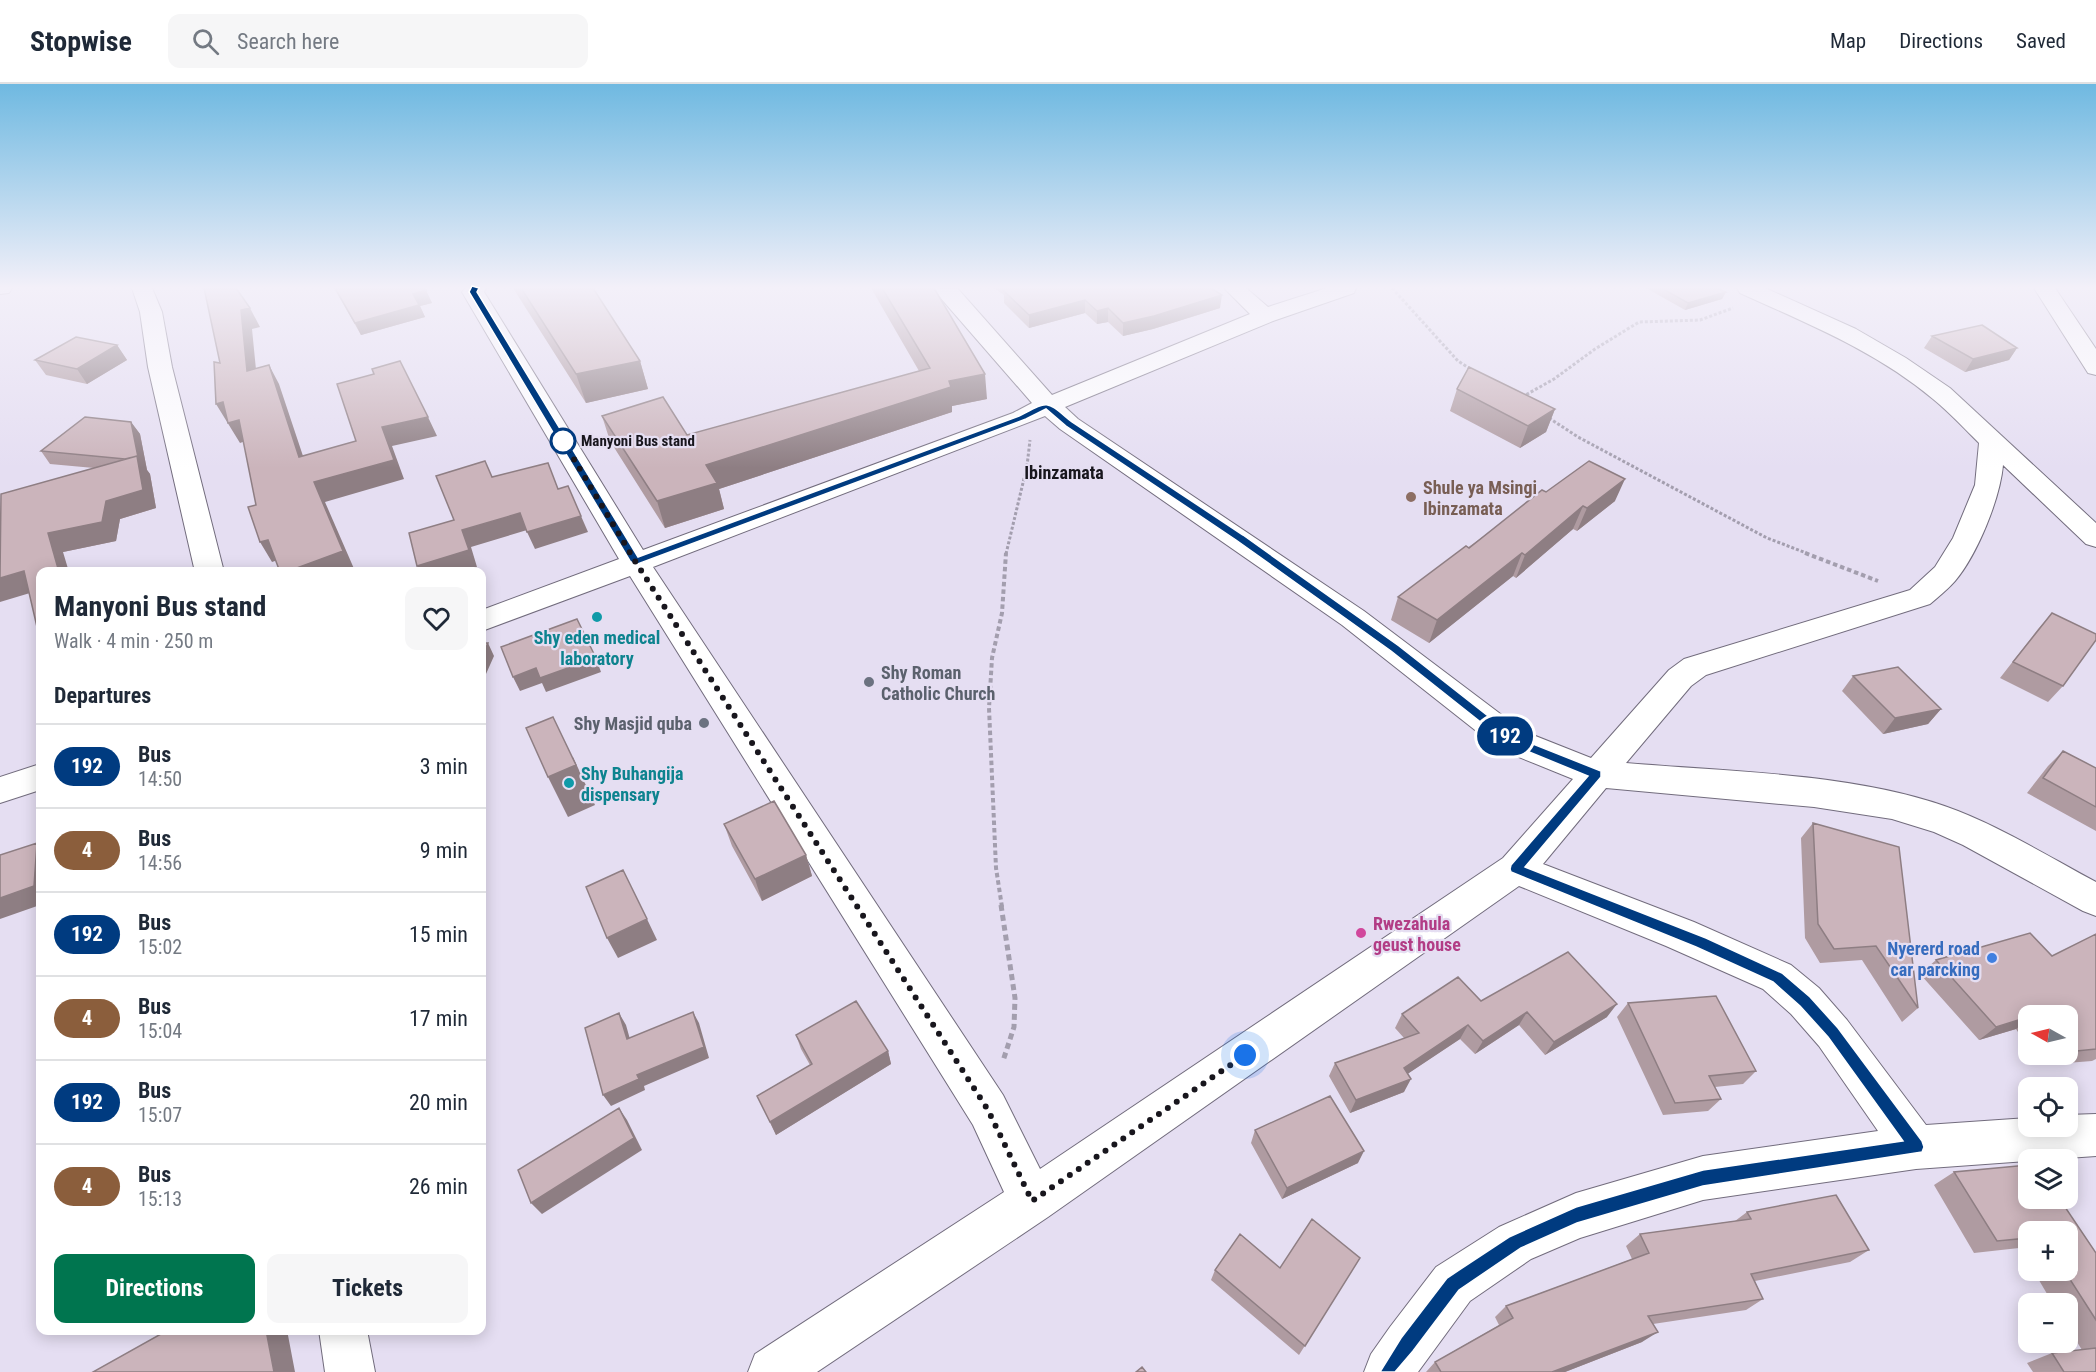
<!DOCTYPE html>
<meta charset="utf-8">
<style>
body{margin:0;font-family:"Roboto Condensed",sans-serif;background:#f6f6f7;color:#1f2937;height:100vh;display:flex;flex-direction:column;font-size:22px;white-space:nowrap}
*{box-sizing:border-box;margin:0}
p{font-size:20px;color:#747a83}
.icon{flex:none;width:33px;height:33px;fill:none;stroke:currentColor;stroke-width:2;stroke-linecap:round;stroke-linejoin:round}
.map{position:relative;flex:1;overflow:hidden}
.drawer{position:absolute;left:36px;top:483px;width:450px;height:768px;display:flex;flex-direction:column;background:#fff;border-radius:12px;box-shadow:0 3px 15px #0003}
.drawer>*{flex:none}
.badge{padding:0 12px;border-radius:20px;font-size:21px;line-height:39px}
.needle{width:39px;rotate:278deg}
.controls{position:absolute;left:2018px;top:921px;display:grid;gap:12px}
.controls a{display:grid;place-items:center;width:60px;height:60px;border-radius:12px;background:#fff;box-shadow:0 3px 15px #0003;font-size:30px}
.you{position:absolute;width:30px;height:30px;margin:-15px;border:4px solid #fff;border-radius:50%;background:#1a73e8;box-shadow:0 0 0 9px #1a73e833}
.map>.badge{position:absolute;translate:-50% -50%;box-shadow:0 0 0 3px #fff}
h2{padding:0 18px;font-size:22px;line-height:54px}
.round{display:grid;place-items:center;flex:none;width:63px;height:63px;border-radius:12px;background:#f6f6f7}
.headline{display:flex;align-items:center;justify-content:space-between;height:102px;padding:0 18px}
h1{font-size:28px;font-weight:700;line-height:45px}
.action{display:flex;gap:12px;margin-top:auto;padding:12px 18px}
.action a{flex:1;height:69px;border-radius:12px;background:#00754f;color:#fff;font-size:24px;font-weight:700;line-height:69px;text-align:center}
.action a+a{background:#f6f6f7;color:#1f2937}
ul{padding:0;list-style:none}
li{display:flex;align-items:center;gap:18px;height:84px;padding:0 18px;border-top:2px solid #e0e1e3}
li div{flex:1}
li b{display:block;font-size:22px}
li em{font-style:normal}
li .badge{min-width:66px;font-weight:700;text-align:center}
header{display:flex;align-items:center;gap:36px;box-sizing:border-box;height:84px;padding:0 30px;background:#fff;border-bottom:2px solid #e0e1e3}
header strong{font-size:28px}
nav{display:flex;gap:33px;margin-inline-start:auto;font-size:21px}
.search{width:420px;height:54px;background:#f6f6f7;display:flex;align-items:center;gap:15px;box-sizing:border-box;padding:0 21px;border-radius:12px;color:#747a83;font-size:22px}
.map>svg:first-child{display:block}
</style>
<header>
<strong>Stopwise</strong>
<div class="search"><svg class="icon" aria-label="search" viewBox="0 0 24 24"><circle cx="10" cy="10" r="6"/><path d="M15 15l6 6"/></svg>Search here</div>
<nav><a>Map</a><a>Directions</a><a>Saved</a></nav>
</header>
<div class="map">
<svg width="2096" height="1288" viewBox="0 0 2096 1288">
<rect width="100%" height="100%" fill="#e5def2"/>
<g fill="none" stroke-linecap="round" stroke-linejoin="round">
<g stroke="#726c7d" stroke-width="2">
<path id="minor" d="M 0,204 L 12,204 L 9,209 L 0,210 Z
M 132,204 L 152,204 L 162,228 L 172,283 L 224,488 L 195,488 L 148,283 L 140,228 Z
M 465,204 L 486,204 L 484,208 L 643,466 L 1013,329 L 1032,319 L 932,204 L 958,205 L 1052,311 L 1250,230 L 1224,204 L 1246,204 L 1268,223 L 1327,204 L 1356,204 L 1354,209 L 1273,237 L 1065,323 L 1078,335 L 1364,527 L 1523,647 L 1591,674 L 1669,586 L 1684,575 L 1910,506 L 1935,483 L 1953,454 L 1975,401 L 1979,359 C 1964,344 1949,328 1933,315 C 1876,267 1806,239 1740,209 L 1737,204 L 1765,204 L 1856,245 L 1906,274 L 1950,304 L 2096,439 L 2096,463 L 2086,460 L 2003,381 C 2000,415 1977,471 1955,497 C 1947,506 1938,513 1930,520 L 1706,591 L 1691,602 L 1626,679 C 1730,688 1862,689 1958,727 C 2006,746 2051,774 2096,798 L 2096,832 L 2083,827 L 1963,761 L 1934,748 L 1892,735 L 1814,723 L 1606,704 L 1543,780 L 1694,838 L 1791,881 L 1819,904 L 1847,936 L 1926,1041 L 2028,1034 L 2028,1042 L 2067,1042 L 2067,1031 L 2096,1030 L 2096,1072 L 1916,1085 L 1703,1116 L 1580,1154 L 1531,1175 L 1470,1217 L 1418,1288 L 1364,1288 L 1371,1270 L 1390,1243 L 1436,1183 L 1499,1143 L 1576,1109 L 1703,1072 L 1878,1047 L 1819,962 L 1791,930 L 1763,905 L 1666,862 L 1519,802 L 1048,1133 L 817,1288 L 748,1288 L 755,1270 L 1004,1108 L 973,1041 L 630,492 L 482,547 L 482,526 L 619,475 L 462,208 ZM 1045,332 L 1060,345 L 1342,541 L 1499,665 L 1573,695 L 1503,774 L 1040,1085 L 1003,1011 L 653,483 Z
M 2034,204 L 2055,204 L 2096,265 L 2096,291 L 2088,289 Z
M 40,680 L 40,706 L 0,719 L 0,693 Z
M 319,1246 L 367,1246 L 375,1288 L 325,1288 Z"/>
</g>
<path stroke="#a39eae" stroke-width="3" stroke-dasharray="3 2" stroke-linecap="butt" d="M 1392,204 L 1458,277 L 1472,286
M 1522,313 L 1554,295 L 1595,265 L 1639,238 L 1700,236 L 1733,224
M 1549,334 L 1578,353 L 1767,454 L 1809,470
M 1006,470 L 1027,382 L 1030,356"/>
<path stroke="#a39eae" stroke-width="4" stroke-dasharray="4.5 3" stroke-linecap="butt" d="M 1805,469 L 1878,497
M 1002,823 L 996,784 L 989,624 L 992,574 L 1002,529 L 1006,469"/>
<path stroke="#a39eae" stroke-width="5" stroke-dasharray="6 4" stroke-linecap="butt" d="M 1001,821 L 1015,914 L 1014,943 L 1003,977"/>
<use href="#minor" fill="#fff" fill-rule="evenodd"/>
</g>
<path fill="#af9ba1" d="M 334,204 L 424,204 L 432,219 L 420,222 L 425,233 L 361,251 Z
M 513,204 L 593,204 L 640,277 L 648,305 L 586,319 Z
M 871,204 L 934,204 L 987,315 L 952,322 L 952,328 L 719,405 L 724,425 L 665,444 L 610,357 L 602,332 L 687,351 L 919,287 Z
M 994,204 L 1211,204 L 1220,224 L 1153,245 L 1123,252 L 1108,238 L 1097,240 L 1085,229 L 1029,244 L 1004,219 L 1004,211 Z
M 1646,204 L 1717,204 L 1726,208 L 1722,215 L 1685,226 Z
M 1932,252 L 2017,264 L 2009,276 L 1965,288 L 1924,264 Z
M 117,261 L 127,276 L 87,300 L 46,291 L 35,276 Z
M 1457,305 L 1555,325 L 1546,348 L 1520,364 L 1450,327 Z
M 131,338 L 140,350 L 147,386 L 150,390 L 156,424 L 120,435 L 116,457 L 63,468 L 40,488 L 40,546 L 37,543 L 29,509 L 94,384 L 50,380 L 41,367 Z
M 1546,408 L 1615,417 L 1577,447 L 1573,445 L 1516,494 L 1513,492 L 1429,559 L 1391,536 L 1398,513 Z
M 2052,529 L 2063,602 L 2048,618 L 2000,594 L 2038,545 Z
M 1853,592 L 1941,625 L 1928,640 L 1883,650 L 1842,607 Z
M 2063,667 L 2096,684 L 2096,747 L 2027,709 L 2048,682 Z
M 1813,739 L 1918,924 L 1902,938 L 1862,876 L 1820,879 L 1805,854 L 1801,754 Z
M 724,740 L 806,771 L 812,792 L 762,817 L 732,762 Z
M 2096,850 L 2096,975 L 2092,977 L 2041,981 L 2033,970 L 2067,970 L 2067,932 L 2028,932 L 2028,963 L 2016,945 L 1979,956 L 1920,890 L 1936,876 L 2052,872 Z
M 1481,917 L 1607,933 L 1545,971 L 1519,941 L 1475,970 L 1460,955 L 1407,990 L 1404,1008 L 1350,1029 L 1329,992 L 1335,979 L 1404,954 L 1395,944 L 1402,930 Z
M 1628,919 L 1756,987 L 1743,1000 L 1715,1003 L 1721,1015 L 1708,1027 L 1663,1031 L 1617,933 Z
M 796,951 L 888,967 L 891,980 L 776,1051 L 757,1012 L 810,981 L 801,965 Z
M 1255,1046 L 1358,1079 L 1282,1115 L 1251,1059 Z
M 2028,1081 L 2028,1114 L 2059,1114 L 2096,1169 L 2096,1288 L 2033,1288 L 2027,1279 L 2052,1269 L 2082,1266 L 2067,1242 L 2067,1220 L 2053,1220 L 2033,1186 L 2067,1186 L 2067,1148 L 2028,1148 L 2028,1178 L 2019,1164 L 1974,1169 L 1934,1101 L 1954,1088 Z
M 1747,1128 L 1869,1166 L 1850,1178 L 1755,1197 L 1763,1215 L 1746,1226 L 1653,1240 L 1642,1258 L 1565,1288 L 1426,1288 L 1435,1278 L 1499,1241 L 1495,1233 L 1506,1222 L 1632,1175 L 1626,1162 L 1640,1150 L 1735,1137 Z
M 1360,1174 L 1299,1271 L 1211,1196 L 1215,1186 L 1280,1184 Z"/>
<path fill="#8e7e83" d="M 426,206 L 432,219 L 420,222 L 425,233 L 361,251 L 355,239 L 413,210 Z
M 1726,208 L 1722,215 L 1685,226 L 1688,219 Z
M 1222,211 L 1220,224 L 1153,245 L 1123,252 L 1123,239 Z
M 1085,216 L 1085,229 L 1029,244 L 1029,231 Z
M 250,224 L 260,243 L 252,245 L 258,306 L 247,287 L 241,226 Z
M 1108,224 L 1108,238 L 1097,240 L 1097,227 Z
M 117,261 L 127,276 L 87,300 L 77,285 Z
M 2017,264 L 2009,276 L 1965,288 L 1973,275 Z
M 640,277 L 648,305 L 586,319 L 576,290 Z
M 269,281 L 279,300 L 310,393 L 299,373 Z
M 985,290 L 987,315 L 952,322 L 952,328 L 719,405 L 724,425 L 665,444 L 657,417 L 706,381 L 949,297 Z
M 223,318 L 239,336 L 251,355 L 240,359 L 216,320 Z
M 1555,325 L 1546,348 L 1520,364 L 1528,342 Z
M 428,333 L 437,352 L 392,362 L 404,395 L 325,418 L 355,487 L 286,488 L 314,398 L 382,343 Z
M 131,338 L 140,350 L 147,386 L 150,390 L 156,424 L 120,435 L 116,457 L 63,468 L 69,488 L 59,488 L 48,449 L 106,417 L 143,406 Z
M 1625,395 L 1615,417 L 1577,447 L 1587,424 Z
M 1583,422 L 1573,445 L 1516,494 L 1525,471 Z
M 520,429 L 527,446 L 471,463 L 477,483 L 463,488 L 420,488 L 417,482 L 462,446 Z
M 581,432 L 588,448 L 535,465 L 527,448 Z
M 268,456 L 281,475 L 272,478 L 260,458 Z
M 1522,469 L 1513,492 L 1429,559 L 1437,536 Z
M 24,487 L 40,506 L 0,518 L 0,494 Z
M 488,559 L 494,572 L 482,599 L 482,572 Z
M 596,574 L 601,588 L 546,608 L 542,599 L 520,607 L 513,593 L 536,584 Z
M 1941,625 L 1928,640 L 1883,650 L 1895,634 Z
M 573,673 L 595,721 L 568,733 L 548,693 Z
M 37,759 L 40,762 L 40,821 L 0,835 L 0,814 Z
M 806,771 L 812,792 L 762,817 L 755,795 Z
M 647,835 L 657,856 L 618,874 L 607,854 Z
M 1617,920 L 1607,933 L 1545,971 L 1554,958 Z
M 693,928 L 699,939 L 709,974 L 644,1002 L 645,1006 L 611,1022 L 603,1011 Z
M 1527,928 L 1519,941 L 1475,970 L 1483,957 Z
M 619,929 L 626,941 L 633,966 L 627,955 Z
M 2028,933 L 2028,936 L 2016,945 L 1979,956 L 1996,943 Z
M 1468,941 L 1460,955 L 1397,997 L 1404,984 Z
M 888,967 L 891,980 L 776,1051 L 770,1038 Z
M 1411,995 L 1404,1008 L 1350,1029 L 1356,1016 Z
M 619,1024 L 627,1036 L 642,1066 L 542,1130 L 531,1119 Z
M 1364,1067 L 1358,1079 L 1282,1115 L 1287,1104 Z
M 266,1246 L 287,1246 L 295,1288 L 274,1288 Z
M 1658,1248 L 1642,1258 L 1565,1288 L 1552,1288 Z"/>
<path fill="#cbb4bb" stroke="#8e7e83" stroke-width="1.5" d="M 204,204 L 236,204 L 250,224 L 241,226 L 247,287 L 269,281 L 299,373 L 356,357 L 337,300 L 374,290 L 372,285 L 400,277 L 428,333 L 382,343 L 394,376 L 314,398 L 343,467 L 286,488 L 280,488 L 268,456 L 260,458 L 248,423 L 256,421 L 239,336 L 228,339 L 223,318 L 216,320 L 214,278 L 220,279 Z
M 335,204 L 424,204 L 426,206 L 413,210 L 419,221 L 355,239 Z
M 521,204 L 593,204 L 640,277 L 576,290 Z
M 882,204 L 934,204 L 985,290 L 949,297 L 951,303 L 706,381 L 717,399 L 657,417 L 602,332 L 663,313 L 687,351 L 930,284 Z
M 1009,204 L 1211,204 L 1222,211 L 1154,232 L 1123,239 L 1108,224 L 1097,227 L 1085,216 L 1029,231 L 1003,206 L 1010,204 Z
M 1661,204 L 1717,204 L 1726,208 L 1688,219 Z
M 1982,241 L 2017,264 L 1973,275 L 1932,252 Z
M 76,253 L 117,261 L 77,285 L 35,276 Z
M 1469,283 L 1555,325 L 1528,342 L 1457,305 Z
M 85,333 L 131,338 L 138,373 L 137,372 L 125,375 L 41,367 Z
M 137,372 L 143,406 L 106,417 L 102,438 L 48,449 L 59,488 L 40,488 L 40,542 L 37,543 L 24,487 L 0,494 L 1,410 Z
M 485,377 L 492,393 L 548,379 L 558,405 L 568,402 L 581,432 L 527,448 L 520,429 L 462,446 L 469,466 L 417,482 L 409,449 L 454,436 L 436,392 Z
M 1589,377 L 1625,395 L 1587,424 L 1583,422 L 1525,471 L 1522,469 L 1437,536 L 1398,513 L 1466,462 L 1469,464 L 1542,406 L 1546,408 Z
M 2052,529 L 2096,550 L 2096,556 L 2063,602 L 2013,578 Z
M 577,535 L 596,574 L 540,594 L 536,584 L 513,593 L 501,563 Z
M 482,559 L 488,559 L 482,572 Z
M 1898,583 L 1941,625 L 1895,634 L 1853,592 Z
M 553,633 L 576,681 L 548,693 L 526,644 Z
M 2063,667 L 2096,684 L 2096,723 L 2043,694 Z
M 774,717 L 806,771 L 755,795 L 724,740 Z
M 1813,739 L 1899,763 L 1918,924 L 1876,862 L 1834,865 L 1818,840 Z
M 37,759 L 34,802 L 0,814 L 0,771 Z
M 623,786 L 647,835 L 607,854 L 586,803 Z
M 2030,849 L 2052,872 L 2096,850 L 2096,965 L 2067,968 L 2067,932 L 2028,932 L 2028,933 L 1996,943 L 1936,876 Z
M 1568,868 L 1617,920 L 1554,958 L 1527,928 L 1483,957 L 1468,941 L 1404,984 L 1411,995 L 1356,1016 L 1335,979 L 1419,949 L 1402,930 L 1458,893 L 1481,917 Z
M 1716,912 L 1756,987 L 1709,992 L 1721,1015 L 1675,1019 L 1628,919 Z
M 856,917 L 888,967 L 770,1038 L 757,1012 L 812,980 L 796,951 Z
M 693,928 L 704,963 L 637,991 L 639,995 L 603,1011 L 585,944 L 619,929 L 627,955 Z
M 1330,1012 L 1364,1067 L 1287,1104 L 1255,1046 Z
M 619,1024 L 634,1054 L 531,1119 L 518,1086 Z
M 2028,1081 L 2028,1114 L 2059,1114 L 2096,1169 L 2096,1236 L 2064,1186 L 2067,1186 L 2067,1148 L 2028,1148 L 2028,1154 L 1997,1157 L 1954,1088 Z
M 1836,1111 L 1869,1166 L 1751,1190 L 1763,1215 L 1648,1232 L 1658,1248 L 1552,1288 L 1441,1288 L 1435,1278 L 1513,1234 L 1506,1222 L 1649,1169 L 1640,1150 L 1751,1135 L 1747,1128 Z
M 1312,1135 L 1360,1174 L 1305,1262 L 1215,1186 L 1240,1150 L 1280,1184 Z
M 168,1246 L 266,1246 L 274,1288 L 93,1288 Z
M 2096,1264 L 2096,1288 L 2064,1288 L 2052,1269 Z
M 1142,1283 L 1146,1288 L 1136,1288 Z"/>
<linearGradient id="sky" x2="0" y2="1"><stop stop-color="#6fb9e1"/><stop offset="0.53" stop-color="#f3f0f9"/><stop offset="1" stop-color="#f3f0f9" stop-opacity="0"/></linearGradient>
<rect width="2096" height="384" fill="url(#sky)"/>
<path fill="#003b80" stroke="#fff" stroke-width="1.5" d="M 472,202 L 479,204 L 477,208 L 638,473 L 1019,332 C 1050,316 1045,316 1072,338 L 1243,451 L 1399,562 L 1515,653 L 1601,687 L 1601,693 L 1525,783 L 1706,854 L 1782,889 L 1810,913 L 1838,944 L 1922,1057 L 1924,1063 L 1922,1068 L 1703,1102 L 1577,1139 L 1521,1164 L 1459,1206 L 1413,1267 L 1395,1288 L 1380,1288 L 1401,1254 L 1447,1194 L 1509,1153 L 1576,1123 L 1703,1086 L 1903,1057 L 1828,953 L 1800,922 L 1773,898 L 1696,863 L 1511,788 L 1510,785 L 1511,781 L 1588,692 L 1507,659 L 1391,567 L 1236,456 L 1066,342 L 1046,325 L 1026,335 L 635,481 L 630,477 L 469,208 Z"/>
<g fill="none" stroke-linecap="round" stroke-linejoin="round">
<path stroke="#18161d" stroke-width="6" stroke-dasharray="0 10.8" d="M 563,357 L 635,477 L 988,1026 L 1032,1117 L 1245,971"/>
</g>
<circle fill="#fff" stroke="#003b80" stroke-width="3" cx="563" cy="357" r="12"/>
<circle fill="#8d6e63" stroke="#e5def2" stroke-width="2" cx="1411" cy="413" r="6"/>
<g fill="#0f9aa8" stroke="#e5def2" stroke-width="2">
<circle cx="597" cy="533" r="6"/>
<circle cx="569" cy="699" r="6"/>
</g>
<g fill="#6b7280" stroke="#e5def2" stroke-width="2">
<circle cx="869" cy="598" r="6"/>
<circle cx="704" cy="639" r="6"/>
</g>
<circle fill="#d1479c" stroke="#e5def2" stroke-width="2" cx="1361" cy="849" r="6"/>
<circle fill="#3f7fe0" stroke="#e5def2" stroke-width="2" cx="1992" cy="874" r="6"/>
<g text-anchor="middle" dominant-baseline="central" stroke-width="4.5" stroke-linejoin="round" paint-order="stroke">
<g font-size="15" font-weight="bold" fill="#18161d" stroke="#e5def2" text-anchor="start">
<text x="581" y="357">Manyoni Bus stand</text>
</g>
<g font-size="18" font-weight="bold" fill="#18161d" stroke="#e5def2">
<text x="1064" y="388">Ibinzamata</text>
</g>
<g font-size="18" font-weight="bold" fill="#785e54" stroke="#e5def2" text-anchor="start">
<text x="1423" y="403">Shule ya Msingi<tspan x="1423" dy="21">Ibinzamata</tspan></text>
</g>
<g font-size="18" font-weight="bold" fill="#0d838f" stroke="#e5def2">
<text x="597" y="553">Shy eden medical<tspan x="597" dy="21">laboratory</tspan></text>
<text x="581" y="689" text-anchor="start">Shy Buhangija<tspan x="581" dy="21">dispensary</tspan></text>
</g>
<g font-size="18" font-weight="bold" fill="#5b616d" stroke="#e5def2" text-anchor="start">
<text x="881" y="588">Shy Roman<tspan x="881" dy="21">Catholic Church</tspan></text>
<text x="692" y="639" text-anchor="end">Shy Masjid quba</text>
</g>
<g font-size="18" font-weight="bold" fill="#b23c85" stroke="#e5def2" text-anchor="start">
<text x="1373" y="839">Rwezahula<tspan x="1373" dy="21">geust house</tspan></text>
</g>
<g font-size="18" font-weight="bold" fill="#366cbe" stroke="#e5def2" text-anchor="end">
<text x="1980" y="864">Nyererd road<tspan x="1980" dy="21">car parcking</tspan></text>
</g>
</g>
</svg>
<div class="controls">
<a><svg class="needle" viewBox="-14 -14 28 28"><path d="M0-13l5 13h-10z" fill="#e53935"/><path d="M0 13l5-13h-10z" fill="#747a83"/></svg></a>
<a><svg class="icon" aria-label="locate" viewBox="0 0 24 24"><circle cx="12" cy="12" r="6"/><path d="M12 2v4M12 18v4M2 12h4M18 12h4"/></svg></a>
<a><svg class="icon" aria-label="layers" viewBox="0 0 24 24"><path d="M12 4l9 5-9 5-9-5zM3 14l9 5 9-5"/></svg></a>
<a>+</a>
<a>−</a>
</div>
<div class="you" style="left:1245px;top:971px"></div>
<b class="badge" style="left:1505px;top:652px;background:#003b80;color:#fff">192</b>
<section class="drawer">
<div class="headline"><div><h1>Manyoni Bus stand</h1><p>Walk · 4 min · 250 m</p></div><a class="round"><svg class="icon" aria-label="heart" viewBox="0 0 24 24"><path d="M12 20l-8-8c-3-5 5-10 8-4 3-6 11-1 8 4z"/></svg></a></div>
<h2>Departures</h2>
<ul>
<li><span class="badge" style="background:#003b80;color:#fff">192</span><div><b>Bus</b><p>14:50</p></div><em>3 min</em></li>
<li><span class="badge" style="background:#8b5e3c;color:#fff">4</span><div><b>Bus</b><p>14:56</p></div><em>9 min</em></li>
<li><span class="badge" style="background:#003b80;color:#fff">192</span><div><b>Bus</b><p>15:02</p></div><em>15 min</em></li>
<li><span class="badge" style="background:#8b5e3c;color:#fff">4</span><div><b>Bus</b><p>15:04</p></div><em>17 min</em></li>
<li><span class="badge" style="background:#003b80;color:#fff">192</span><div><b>Bus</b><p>15:07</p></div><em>20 min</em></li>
<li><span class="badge" style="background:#8b5e3c;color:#fff">4</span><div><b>Bus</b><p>15:13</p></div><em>26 min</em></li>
</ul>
<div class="action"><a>Directions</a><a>Tickets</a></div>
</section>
</div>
